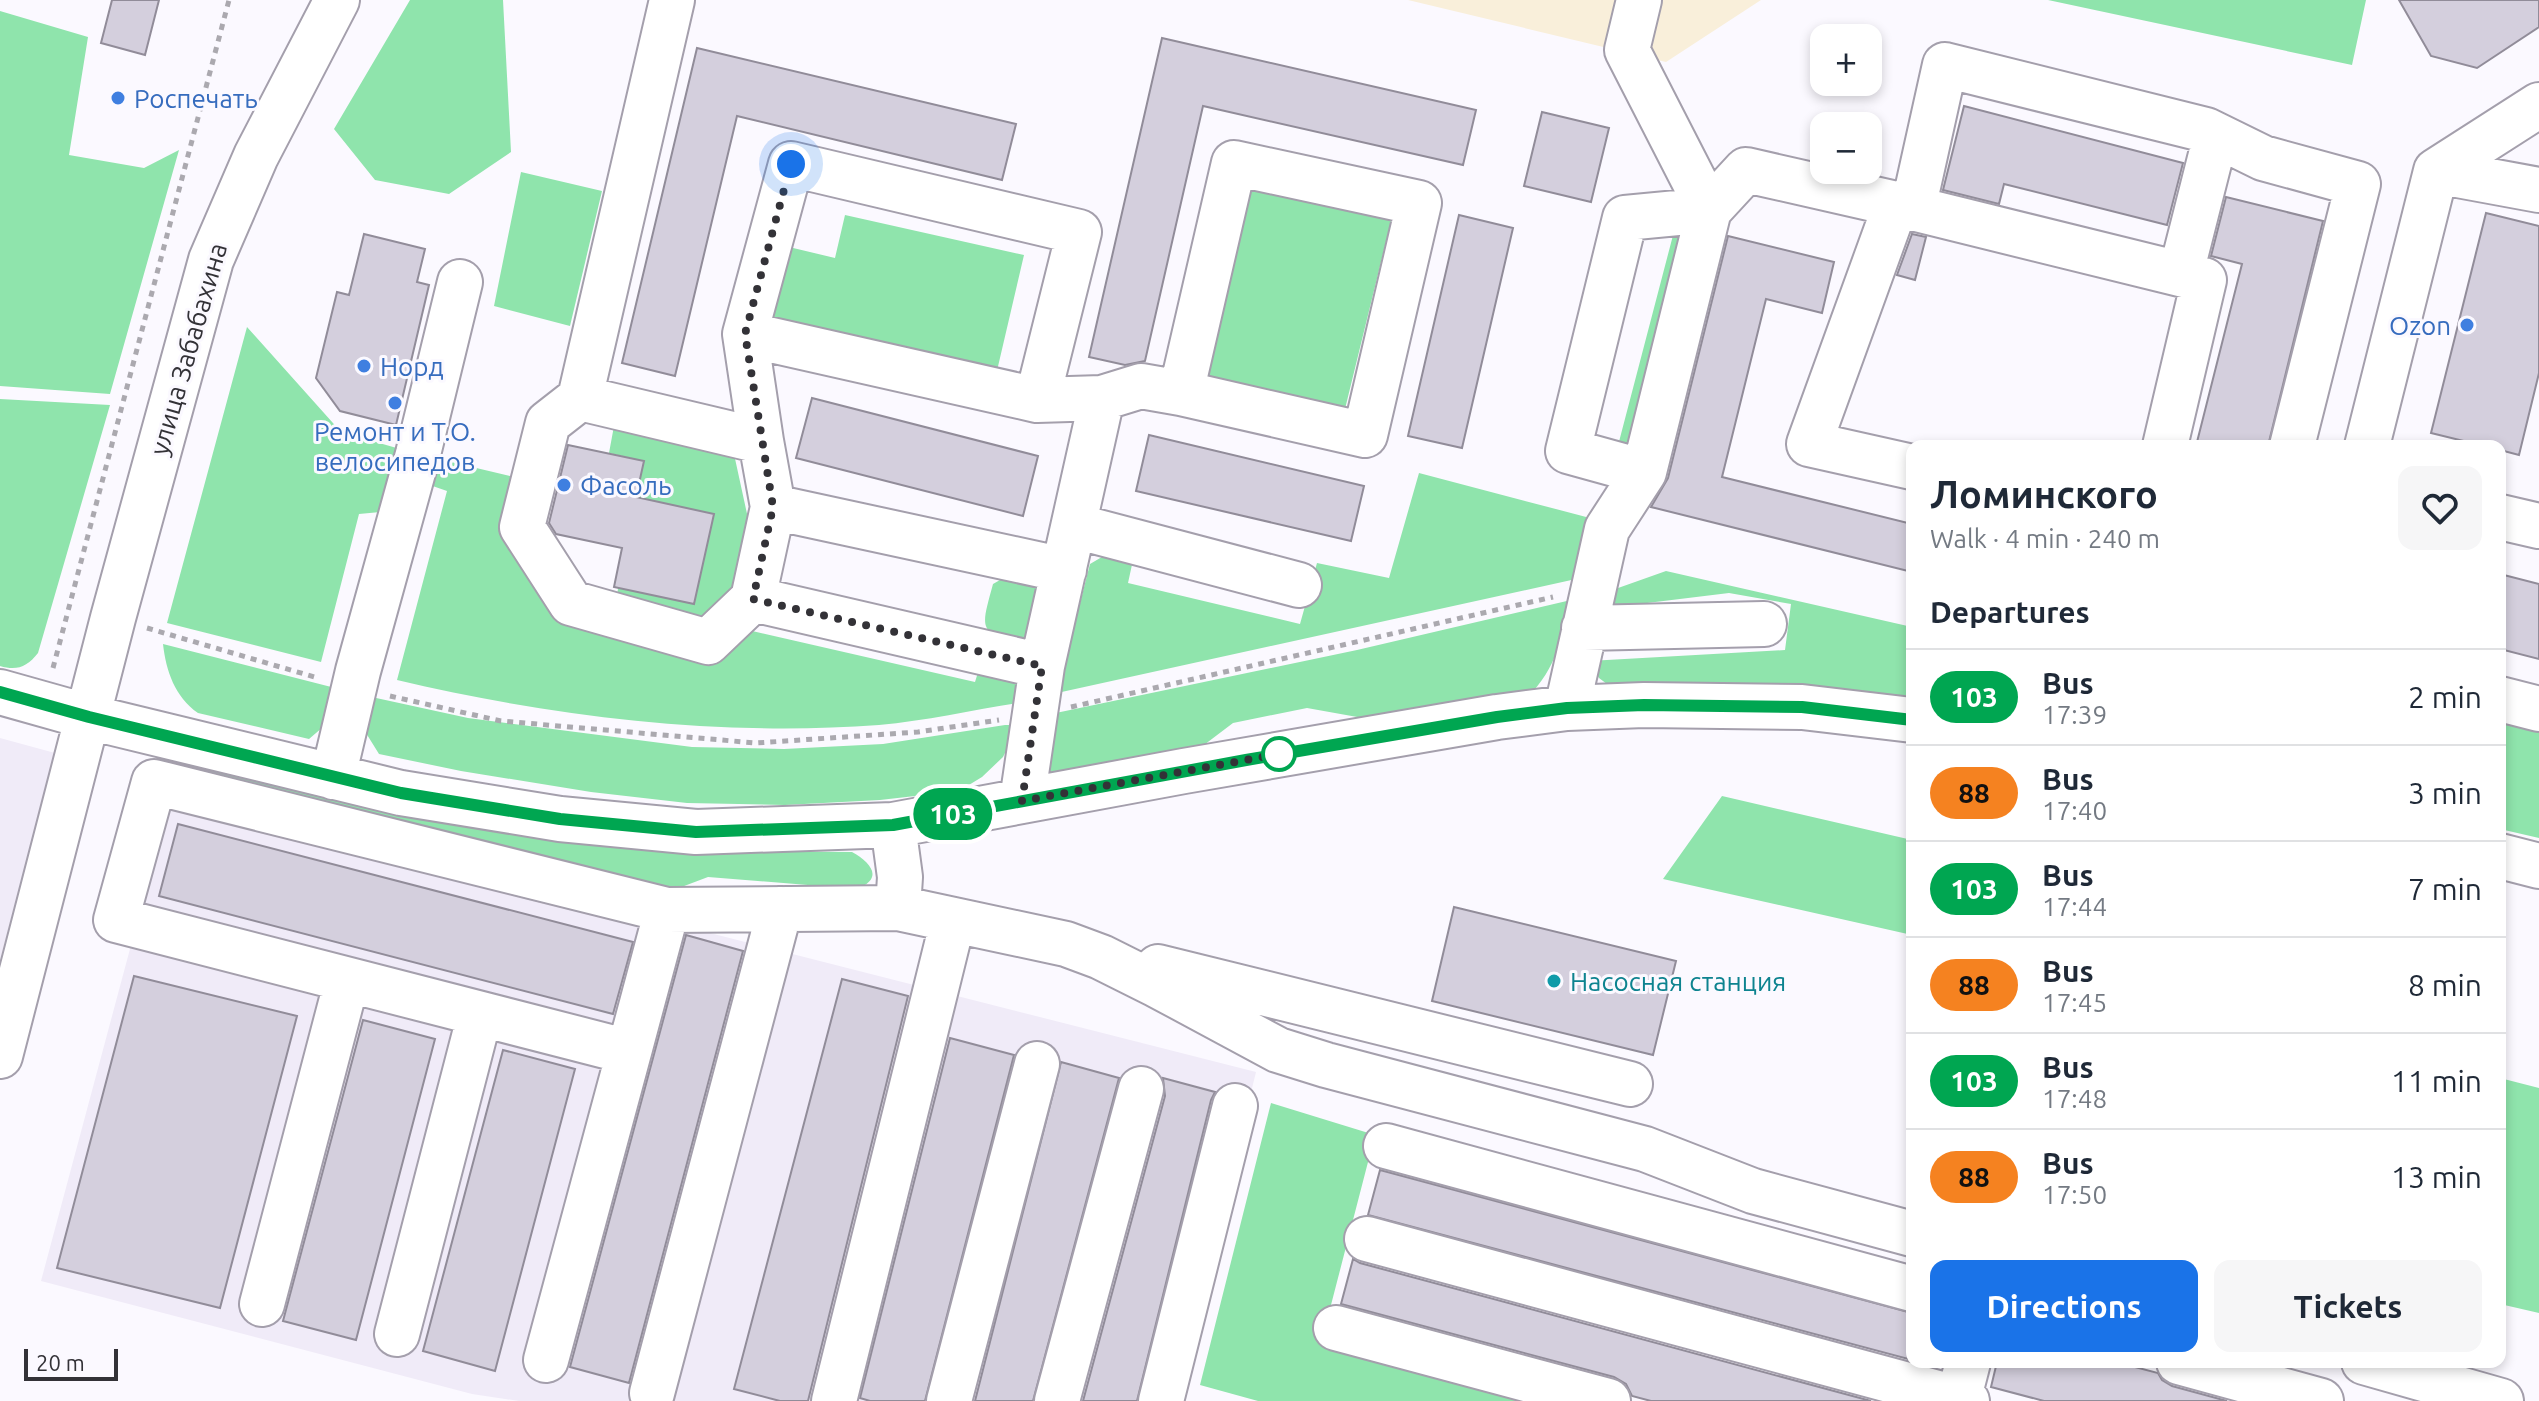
<!DOCTYPE html>
<meta charset="utf-8">
<style>
body{margin:0;font-family:Ubuntu,sans-serif;background:#f6f6f7;color:#1f2937;height:100vh;display:flex;flex-direction:column;font-size:30px;white-space:nowrap}
*{box-sizing:border-box;margin:0}
p{font-size:26px;color:#747a83}
.icon{flex:none;width:44px;height:44px;fill:none;stroke:currentColor;stroke-width:2;stroke-linecap:round;stroke-linejoin:round}
.map{position:relative;flex:1;overflow:hidden}
.panel{position:absolute;left:1906px;top:440px;width:600px;height:928px;display:flex;flex-direction:column;background:#fff;border-radius:16px;box-shadow:0 4px 12px #0003}
.panel>*{flex:none}
.badge{padding:0 16px;border-radius:26px;font-size:28px;line-height:52px}
.buttons{position:absolute;left:1810px;top:24px;display:grid;gap:16px}
.buttons a{display:grid;place-items:center;width:72px;height:72px;border-radius:16px;background:#fff;box-shadow:0 4px 12px #0003;font-size:40px}
.scale{position:absolute;left:24px;bottom:20px;width:94px;box-sizing:border-box;padding-left:8px;border:4px solid #333237;border-top:0;font-size:22px;line-height:28px;white-space:nowrap;color:#333237;-webkit-text-stroke:6px #fbf9ff;paint-order:stroke}
.you{position:absolute;width:40px;height:40px;margin:-20px;border:6px solid #fff;border-radius:50%;background:#1a73e8;box-shadow:0 0 0 12px #1a73e833}
.map>.badge{position:absolute;translate:-50% -50%;box-shadow:0 0 0 4px #fff}
h2{padding:0 24px;font-size:30px;line-height:72px}
.round{display:grid;place-items:center;flex:none;width:84px;height:84px;border-radius:16px;background:#f6f6f7}
.head{display:flex;align-items:center;justify-content:space-between;height:136px;padding:0 24px}
h1{font-size:38px;font-weight:600;line-height:60px}
.cta{display:flex;gap:16px;margin-top:auto;padding:16px 24px}
.cta a{flex:1;height:92px;border-radius:16px;background:#1a73e8;color:#fff;font-size:32px;font-weight:600;line-height:92px;text-align:center}
.cta a+a{background:#f6f6f7;color:#1f2937}
ul{padding:0;list-style:none}
li{display:flex;align-items:center;gap:24px;height:96px;padding:0 24px;border-top:2px solid #e0e1e3}
li div{flex:1}
li b{display:block;font-size:30px}
li em{font-style:normal}
li .badge{min-width:88px;font-weight:700;text-align:center}
.map>svg:first-child{display:block}
</style>
<div class="map">
<svg width="2539" height="1401" viewBox="0 0 2539 1401">
<rect width="100%" height="100%" fill="#fbf9ff"/>
<path fill="#f0ebf8" d="M 0,738 L 55,753 L 0,960 Z
M 171,796 L 1256,1072 L 1175,1401 L 519,1401 L 472,1394 L 41,1281 Z"/>
<path fill="#f9efda" d="M 1408,0 L 1761,0 L 1666,62 Z"/>
<path fill="#8fe4ac" d="M 410,0 L 503,0 L 511,152 L 449,194 L 375,180 L 334,129 Z
M 2048,0 L 2366,0 L 2352,65 Z
M 0,11 L 88,37 L 69,155 L 144,168 L 179,150 L 110,394 L 0,386 Z
M 521,172 L 602,191 L 570,326 L 494,306 Z
M 1253,183 L 1392,217 L 1345,409 L 1206,375 Z
M 845,215 L 1024,255 L 996,375 L 770,322 L 789,247 L 835,258 Z
M 1700,217 L 1637,463 L 1615,457 L 1677,220 Z
M 247,327 L 341,432 L 407,451 L 391,511 L 359,514 L 321,662 L 167,623 Z
M 0,399 L 110,405 L 38,653 C 27,667 17,671 0,666 Z
M 614,426 L 734,454 L 749,523 L 732,601 L 709,623 L 617,597 L 618,588 L 694,604 L 714,514 L 636,497 L 644,461 L 609,453 Z
M 430,457 L 518,478 L 562,617 L 748,630 L 975,682 L 980,666 L 1007,671 L 1023,688 L 1018,703 C 972,710 925,721 879,725 C 718,737 554,717 397,680 L 447,491 L 424,483 Z
M 1419,473 L 1590,518 L 1576,579 L 1057,693 L 1090,564 L 1107,554 L 1133,560 L 1128,583 L 1300,624 L 1317,563 L 1389,578 Z
M 1666,571 L 1912,627 L 1912,696 L 1733,683 L 1611,687 L 1599,678 L 1589,661 L 1785,650 L 1791,604 L 1729,593 L 1598,609 L 1604,593 Z
M 1007,576 L 1031,582 L 1043,594 L 1026,645 C 978,632 980,632 993,584 Z
M 1571,600 C 1560,641 1558,666 1527,698 L 1374,720 L 1307,708 L 1233,723 L 1196,751 L 1054,777 L 1040,754 L 1051,714 L 1357,650 Z
M 163,644 L 343,690 L 337,715 L 309,739 L 198,713 C 175,697 166,671 163,644 Z
M 367,696 L 468,718 L 692,747 L 784,749 L 883,744 L 1005,725 L 1015,725 L 1016,731 L 1003,757 L 982,777 L 959,791 L 880,800 L 785,805 L 687,803 L 591,792 L 461,771 L 379,754 L 361,725 Z
M 2500,721 L 2539,731 L 2539,838 L 2500,829 Z
M 187,763 L 711,851 L 852,852 C 870,862 885,878 857,889 L 708,877 L 663,894 L 180,768 Z
M 1722,796 L 1912,840 L 1912,935 L 1663,879 Z
M 2500,1078 L 2539,1088 L 2539,1313 L 2500,1304 Z
M 1271,1103 L 1375,1135 L 1324,1332 L 1573,1401 L 1258,1401 L 1200,1385 Z"/>
<path fill="#d4cfdd" stroke="#918c99" stroke-width="2" d="M 112,0 L 159,0 L 145,55 L 101,43 Z
M 2399,0 L 2539,0 L 2539,27 L 2477,68 L 2431,56 Z
M 1162,38 L 1476,110 L 1463,165 L 1203,106 L 1145,361 L 1125,365 L 1089,357 Z
M 697,48 L 1016,124 L 1002,180 L 737,116 L 675,376 L 622,363 Z
M 1964,106 L 2183,163 L 2167,225 L 2004,184 L 1999,204 L 1943,190 Z
M 1542,112 L 1609,128 L 1591,202 L 1524,186 Z
M 2226,197 L 2323,221 L 2268,446 L 2196,446 L 2242,264 L 2211,256 Z
M 2486,213 L 2539,226 L 2539,373 L 2519,455 L 2500,450 L 2500,446 L 2484,446 L 2431,433 Z
M 1459,215 L 1513,228 L 1462,448 L 1408,436 Z
M 364,234 L 425,249 L 417,282 L 429,285 L 396,425 L 340,411 L 316,378 L 337,292 L 349,295 Z
M 1912,234 L 1926,237 L 1915,280 L 1897,275 Z
M 1728,236 L 1834,262 L 1822,313 L 1766,299 L 1722,477 L 1912,524 L 1912,572 L 1651,507 L 1668,478 Z
M 812,398 L 1038,456 L 1023,516 L 796,458 Z
M 1149,435 L 1364,486 L 1351,541 L 1136,491 Z
M 568,445 L 644,461 L 636,497 L 714,514 L 694,604 L 614,587 L 622,548 L 556,534 L 549,523 Z
M 2500,574 L 2539,584 L 2539,659 L 2500,649 Z
M 178,824 L 633,942 L 613,1014 L 159,896 Z
M 1454,907 L 1676,961 L 1653,1055 L 1432,1001 Z
M 686,935 L 743,951 L 629,1383 L 570,1367 Z
M 134,976 L 297,1016 L 220,1308 L 57,1268 Z
M 842,979 L 908,996 L 808,1401 L 780,1401 L 734,1389 Z
M 363,1020 L 435,1039 L 356,1340 L 283,1321 Z
M 950,1038 L 1014,1055 L 925,1401 L 870,1401 L 860,1398 Z
M 503,1050 L 575,1069 L 495,1371 L 423,1351 Z
M 1061,1062 L 1119,1078 L 1033,1401 L 975,1401 Z
M 1163,1078 L 1215,1092 L 1211,1100 L 1137,1401 L 1083,1401 L 1165,1096 Z
M 1380,1170 L 1912,1313 L 1912,1360 L 1368,1215 Z
M 1353,1259 L 1360,1263 L 1871,1401 L 1651,1401 L 1632,1396 L 1626,1384 L 1614,1377 L 1341,1304 Z
M 1997,1362 L 2116,1362 L 2158,1373 L 2162,1380 L 2172,1386 L 2227,1401 L 2044,1401 L 1991,1387 Z"/>
<g fill="none" stroke-linecap="round" stroke-linejoin="round">
<g stroke="#a49fac" stroke-width="48">
<path id="minor" d="M 1639,0 L 1627,50 L 1709,210 L 1625,218 L 1568,451 L 1644,472
M 2436,171 L 2539,190
M 1896,204 L 2204,280 L 2165,446
M 1913,209 L 1945,65 L 2206,130 L 2263,158 L 2358,184 L 2292,446
M 2181,273 L 2216,135
M 745,334 L 791,164 L 1079,232 L 1037,400
M 580,398 L 672,0
M 761,441 L 745,334 L 1037,400 L 1102,398
M 2367,446 L 2436,171 L 2539,105
M 2500,517 L 2539,526
M 1075,526 L 1299,585
M 753,599 L 773,507
M 1584,628 L 1764,624
M 1042,666 L 753,599 L 708,642 L 571,603 L 522,527 L 548,423 L 580,398 L 761,441 L 773,507 L 1064,570
M 0,692 L 89,717 L 401,793 L 560,819 L 696,832 L 893,825 L 1184,771 L 1497,717 L 1567,708 L 1644,705 L 1802,707 L 1912,720
M 2500,699 L 2539,709
M 1567,708 L 1607,529 L 1644,472 L 1709,210 L 1746,170 L 1896,204 L 1809,444 L 1912,467
M 333,777 L 358,671 L 418,454 L 460,282
M 1022,801 L 1042,666 L 1102,398 L 1141,386 L 1181,393 L 1234,163 L 1419,203 L 1365,435 L 1181,393
M 893,825 L 900,877 L 898,908
M 2500,856 L 2539,866
M 667,910 L 629,1052 L 116,920 L 154,782 L 667,910 L 898,908 L 1066,944 L 1101,957 L 1157,985 L 1278,1050 L 1326,1065 L 1645,1149 L 1753,1191 L 1912,1234
M 1158,967 L 1630,1084
M 0,1056 L 113,618 L 211,260 L 256,156 L 337,0
M 1386,1146 L 1912,1289
M 1367,1239 L 1967,1401
M 262,1304 L 347,980
M 1336,1328 L 1608,1401
M 397,1334 L 480,1014
M 546,1360 L 629,1052
M 2179,1362 L 2321,1401
M 2364,1362 L 2501,1401
M 652,1393 L 780,909
M 834,1401 L 953,920
M 949,1401 L 1037,1064
M 1057,1401 L 1141,1089
M 1161,1401 L 1235,1106
M 1958,1401 L 1968,1362"/>
</g>
<path stroke="#aba9af" stroke-width="5" stroke-dasharray="6 6" stroke-linecap="butt" d="M 147,628 L 318,678
M 53,668 L 229,0
M 390,696 L 501,721 L 756,743 L 918,732 L 999,720
M 1071,707 L 1553,597"/>
<use href="#minor" stroke="#fff" stroke-width="44"/>
</g>
<g fill="none" stroke-linecap="round" stroke-linejoin="round">
<g stroke="#fff" stroke-width="18">
<path id="line" d="M 0,692 L 89,717 L 401,793 L 560,819 L 696,832 L 893,825 L 1246,760 L 1497,717 L 1567,708 L 1644,705 L 1802,707 L 1912,720"/>
</g>
<use href="#line" stroke="#00a651" stroke-width="12"/>
<path stroke="#333237" stroke-width="8" stroke-dasharray="0 14.4" d="M 791,164 L 745,334 L 773,507 L 753,599 L 1042,666 L 1022,801 L 1279,754"/>
</g>
<g fill="#3f7fe0" stroke="#fbf9ff" stroke-width="3">
<circle cx="118" cy="98" r="8"/>
<circle cx="2467" cy="325" r="8"/>
<circle cx="364" cy="366" r="8"/>
<circle cx="395" cy="403" r="8"/>
<circle cx="564" cy="485" r="8"/>
</g>
<circle fill="#fff" stroke="#00a651" stroke-width="4" cx="1279" cy="754" r="16"/>
<circle fill="#0f9aa8" stroke="#fbf9ff" stroke-width="3" cx="1554" cy="981" r="8"/>
<g text-anchor="middle" dominant-baseline="central" stroke-width="6" stroke-linejoin="round" paint-order="stroke">
<g font-size="26" fill="#366cbe" stroke="#fbf9ff" text-anchor="start">
<text x="134" y="98">Роспечать</text>
<text x="2451" y="325" text-anchor="end">Ozon</text>
<text x="380" y="366">Норд</text>
<text x="395" y="431" text-anchor="middle">Ремонт и Т.О.<tspan x="395" dy="30">велосипедов</tspan></text>
<text x="580" y="485">Фасоль</text>
</g>
<g font-size="26" fill="#333237" stroke="#fbf9ff">
<text transform="translate(188 349) rotate(-74)">улица Забабахина</text>
</g>
<g font-size="26" fill="#0d838f" stroke="#fbf9ff" text-anchor="start">
<text x="1570" y="981">Насосная станция</text>
</g>
</g>
</svg>
<div class="buttons">
<a>+</a>
<a>−</a>
</div>
<div class="scale">20 m</div>
<div class="you" style="left:791px;top:164px"></div>
<b class="badge" style="left:953px;top:814px;background:#00a651;color:#fff">103</b>
<section class="panel">
<div class="head"><div><h1>Ломинского</h1><p>Walk · 4 min · 240 m</p></div><a class="round"><svg class="icon" aria-label="heart" viewBox="0 0 24 24"><path d="M12 20l-8-8c-3-5 5-10 8-4 3-6 11-1 8 4z"/></svg></a></div>
<h2>Departures</h2>
<ul>
<li><span class="badge" style="background:#00a651;color:#fff">103</span><div><b>Bus</b><p>17:39</p></div><em>2 min</em></li>
<li><span class="badge" style="background:#f58220;color:#111">88</span><div><b>Bus</b><p>17:40</p></div><em>3 min</em></li>
<li><span class="badge" style="background:#00a651;color:#fff">103</span><div><b>Bus</b><p>17:44</p></div><em>7 min</em></li>
<li><span class="badge" style="background:#f58220;color:#111">88</span><div><b>Bus</b><p>17:45</p></div><em>8 min</em></li>
<li><span class="badge" style="background:#00a651;color:#fff">103</span><div><b>Bus</b><p>17:48</p></div><em>11 min</em></li>
<li><span class="badge" style="background:#f58220;color:#111">88</span><div><b>Bus</b><p>17:50</p></div><em>13 min</em></li>
</ul>
<div class="cta"><a>Directions</a><a>Tickets</a></div>
</section>
</div>
